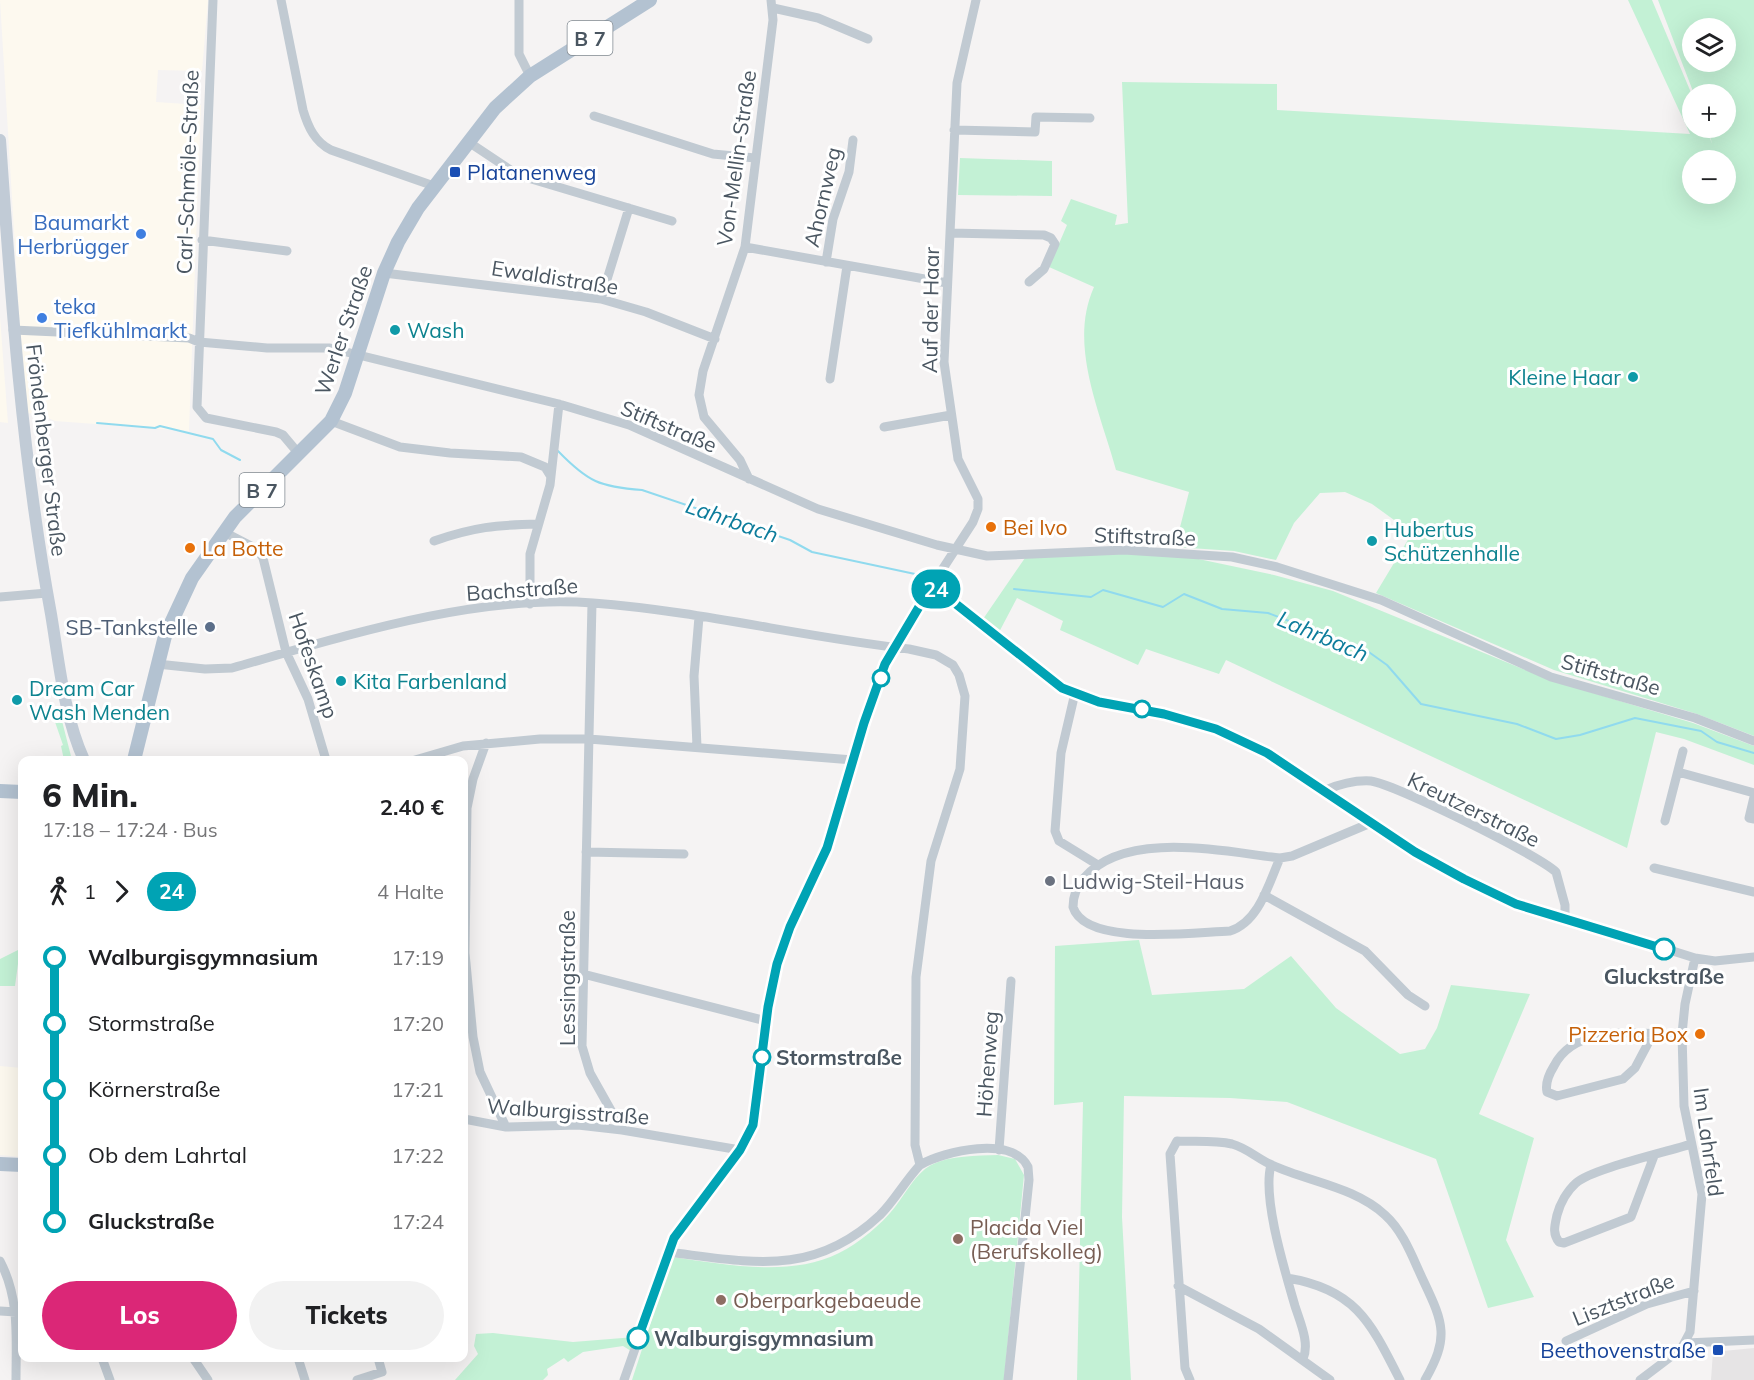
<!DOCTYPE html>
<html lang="de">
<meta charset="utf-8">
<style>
body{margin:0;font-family:Mulish,sans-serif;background:#f2f2f2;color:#202124;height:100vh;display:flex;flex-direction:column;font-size:22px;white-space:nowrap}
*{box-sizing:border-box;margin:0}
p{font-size:20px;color:#757577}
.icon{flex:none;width:33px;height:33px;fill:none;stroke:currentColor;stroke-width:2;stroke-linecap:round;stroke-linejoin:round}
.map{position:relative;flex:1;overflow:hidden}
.drawer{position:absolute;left:18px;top:756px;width:450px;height:606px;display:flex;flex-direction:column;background:#fff;border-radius:12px;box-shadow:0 6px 24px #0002}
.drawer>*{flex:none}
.badge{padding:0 12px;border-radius:20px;font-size:21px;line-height:39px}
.tools{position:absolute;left:1682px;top:18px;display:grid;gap:12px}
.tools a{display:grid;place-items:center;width:54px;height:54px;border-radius:50%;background:#fff;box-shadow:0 6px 24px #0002;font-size:30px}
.map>.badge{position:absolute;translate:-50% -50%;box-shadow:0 0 0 3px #fff}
.legs{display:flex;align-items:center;gap:9px;height:66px;padding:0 24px;font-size:20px}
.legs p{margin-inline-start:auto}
.overview{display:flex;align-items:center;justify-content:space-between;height:102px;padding:0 24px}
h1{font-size:33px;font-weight:800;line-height:45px}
.primary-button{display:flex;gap:12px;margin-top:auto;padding:12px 24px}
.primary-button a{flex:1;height:69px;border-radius:36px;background:#db2777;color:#fff;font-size:24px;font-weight:800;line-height:69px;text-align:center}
.primary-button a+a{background:#f2f2f2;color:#202124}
ul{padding:0 24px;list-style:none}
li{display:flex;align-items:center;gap:21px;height:66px;font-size:22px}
li i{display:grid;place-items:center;width:9px;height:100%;margin:0 8px;background:currentColor}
li i::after{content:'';width:15px;height:15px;margin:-8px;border:4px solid;border-radius:50%;background:#fff}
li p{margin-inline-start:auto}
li:first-child i{background:linear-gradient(#0000 50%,currentColor 0)}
li:last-child i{background:linear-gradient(currentColor 50%,#0000 0)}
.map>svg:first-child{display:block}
</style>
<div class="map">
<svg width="1754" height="1380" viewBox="0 0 1754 1380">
<rect width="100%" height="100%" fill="#f5f3f3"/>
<path fill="#fdf9ef" d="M 0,0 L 208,0 L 202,71 L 158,70 L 156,102 L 201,105 L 189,431 L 55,421 L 39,414 L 25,413 Z
M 0,317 L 8,423 L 0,422 Z
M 0,1066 L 22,1068 L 22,1157 L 0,1155 Z"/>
<path fill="#e6e4e5" d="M 1754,1348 L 1754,1380 L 1711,1380 L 1713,1352 Z"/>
<path fill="#c3f1d5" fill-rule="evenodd" d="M 1628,0 L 1652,0 L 1692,95 L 1692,128 L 1705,128 L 1712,143 L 1707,128 L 1725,128 L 1725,94 L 1694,94 L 1658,0 L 1754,0 L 1754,736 L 1697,714 L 1554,670 L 1376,593 L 1412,533 L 1372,504 L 1345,492 L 1320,493 L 1294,523 L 1276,560 L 1234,551 L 1175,547 L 1189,492 L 1116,470 C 1100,411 1068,345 1094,287 L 1049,267 L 1067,225 L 1061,221 L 1071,199 L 1117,215 L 1115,225 L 1128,223 L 1122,82 L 1277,84 L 1277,110 L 1690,134 ZM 1692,28 L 1725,28 L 1725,62 L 1692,62 ZM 1692,160 L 1725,160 L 1725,194 L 1692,194 Z
M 960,158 L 1052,161 L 1052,196 L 958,195 Z
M 1170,553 L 1274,575 L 1333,591 L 1550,680 L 1693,723 L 1754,746 L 1754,765 L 1684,739 L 1656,732 L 1627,848 L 1226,660 L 1219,674 L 1146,649 L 1138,665 L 1060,630 L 1063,621 L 1017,598 L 997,636 L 981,622 L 1027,555 Z
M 62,721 L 72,760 L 64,760 L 61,746 L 63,745 L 55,722 Z
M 1139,940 L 1152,995 L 1244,989 L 1291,956 L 1336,1008 L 1400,1054 L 1425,1049 L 1437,1028 L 1451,985 L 1530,994 L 1479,1114 L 1534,1138 L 1506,1240 L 1534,1297 L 1488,1308 L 1436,1159 L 1287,1102 L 1230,1098 L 1124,1096 L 1122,1217 L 1131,1380 L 1077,1380 L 1083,1102 L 1054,1105 L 1055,946 Z
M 20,949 L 15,986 L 0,986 L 0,959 Z
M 998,1155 L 1015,1159 L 1024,1175 L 1004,1380 L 632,1380 L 672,1257 C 724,1264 789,1278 839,1253 C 859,1243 881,1225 895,1207 C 906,1193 915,1174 931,1165 C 951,1155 976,1156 998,1155 Z
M 493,1333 L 573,1342 L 635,1337 L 631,1351 L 623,1346 L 583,1352 L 568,1362 L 564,1358 L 547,1369 L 548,1375 L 543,1380 L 455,1380 L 478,1354 L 474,1346 L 476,1334 Z"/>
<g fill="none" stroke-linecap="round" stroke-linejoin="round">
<path stroke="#90daee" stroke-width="2" d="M 97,423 L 155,428 L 160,426 L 213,439 L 221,450 L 240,460
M 558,451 C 588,482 600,487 642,490 L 790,540 L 812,552 L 915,574
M 1014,589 L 1091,597 L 1103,590 L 1163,607 L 1184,594 L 1222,609 L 1268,613 L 1366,650 L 1387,665 L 1421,704 L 1517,724 L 1556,739 L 1580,735 L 1635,718 L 1701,731 L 1717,742 L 1754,753"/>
<path stroke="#c1cad2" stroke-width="9" d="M 213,0 L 197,407 L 206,418 L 276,432 L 283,435 L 299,454
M 281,0 L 303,110 C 308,127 315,142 331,150 L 434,186
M 519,0 L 519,54 L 530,76
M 773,8 L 818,18 L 868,39
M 594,116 L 713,154 L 755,158
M 954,130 L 1035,132 L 1036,117 L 1090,118
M 467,141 L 518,175 L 672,221
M 950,233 L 1044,235 L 1051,238 L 1055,244 L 1044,269 L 1029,282
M 202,240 L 287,251
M 745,247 L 947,283
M 826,262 L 833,219 L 849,172 L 853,140
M 384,273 L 601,299 L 646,312 L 715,339
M 601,299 L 629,208
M 13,330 L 189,338 L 199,342 L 267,348 L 330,348 L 559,404 L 629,425 L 818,509 L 937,545 L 987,556 L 1124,550 L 1232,557 L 1277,567 L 1381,600 L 1551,677 L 1695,718 L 1754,741
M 830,379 L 847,266
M 331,421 L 400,447 L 450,453 L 521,457 L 545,467 L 550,475
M 884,427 L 951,415
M 749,479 L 740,460 L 704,417 L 699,395 L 703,371 L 745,247 L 773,20 L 771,0
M 224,532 L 257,549 L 263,558 L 286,652 L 308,699 L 326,760
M 434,541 C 474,527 496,525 538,524
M 932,585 L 1062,688 L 1099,702 L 1164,714 L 1216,729 L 1267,753 L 1429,861 L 1501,897 L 1695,958 L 1715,961 L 1754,957
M 0,597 L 47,593
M 592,603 L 582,1046 L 590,1073 L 622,1130
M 530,604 L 530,554 L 550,485 L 559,404
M 157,664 L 205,669 L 232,668 C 345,636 475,594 593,603 C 699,611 803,637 909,649 L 936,655 L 953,665 L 959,675 L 965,696 L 960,769 L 931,861 L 916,977 L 915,1145 L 920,1165 C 905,1181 895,1200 880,1215 C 813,1278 751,1262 667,1252
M 1075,693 L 1061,753 L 1055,831 L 1059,841 L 1098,865
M 486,743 L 473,779 L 467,808 L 465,953 L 473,1037 L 480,1072 L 506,1127
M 697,747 L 694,676 L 699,617
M 415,760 L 463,746 L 540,739 L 589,739 L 853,760
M 1678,772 L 1754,793
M 1326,790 C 1340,784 1355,780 1371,781 C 1394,784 1538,855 1556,872 L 1565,905 L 1565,920
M 1754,797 L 1749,818 L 1754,819
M 1665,821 L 1683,751
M 586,852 L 684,854
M 1280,858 C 1269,883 1259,922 1230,931 C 1195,932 1085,947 1073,907 C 1073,895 1077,886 1084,878 C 1125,829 1225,852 1280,858 L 1292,856 L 1373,822
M 1654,868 L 1754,892
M 1264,895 L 1365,951 L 1408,995 L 1425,1006
M 583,974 L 766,1021
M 1653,1034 L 1635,1068 L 1623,1079 L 1557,1096 L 1547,1092 C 1545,1083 1549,1074 1554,1066 C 1576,1022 1641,1035 1682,1034
M 464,1119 L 506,1127 L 578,1125 L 622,1130 L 740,1150
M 999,1150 L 1011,981
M 1654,1156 L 1631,1217 L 1564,1243 L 1559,1242 C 1552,1233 1555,1225 1557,1215 C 1560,1204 1567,1191 1576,1183 C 1591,1169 1667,1152 1691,1144
M 920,1165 C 944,1151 1013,1135 1028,1167 L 1029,1180 L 1008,1380
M 1271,1165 C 1262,1198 1285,1271 1295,1306 C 1300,1322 1310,1343 1303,1359
M 0,1261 C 20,1299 16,1338 16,1380
M 1287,1278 C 1356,1289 1371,1323 1400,1380
M 1178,1286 L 1259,1329 L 1330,1380
M 0,1311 L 16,1312
M 1566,1341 L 1647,1304 L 1694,1291
M 1686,1343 L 1754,1340
M 102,1358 L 110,1380
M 193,1358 L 208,1380
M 298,1358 L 305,1380
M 357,1380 L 382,1372 L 378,1358
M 624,1380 L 674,1238 L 740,1150 L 753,1125 L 768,1007 L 777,964 L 790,926 L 827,848 L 864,723 L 885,664 L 909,621 L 973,522 L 978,509 L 978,499 L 958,459 L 944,362 L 957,83 L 976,0
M 1190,1380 L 1185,1368 L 1170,1154 L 1177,1141 C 1194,1142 1215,1140 1232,1144 C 1247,1148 1258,1159 1272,1165 C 1309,1182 1355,1187 1385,1215 C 1404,1232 1413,1259 1424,1282 C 1444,1324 1449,1338 1425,1380
M 1640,1380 L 1681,1349 L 1690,1332 L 1702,1194 L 1684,1106 L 1682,1034 L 1685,1004 L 1695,958"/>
<path stroke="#c1cbd6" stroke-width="12" d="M 0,140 C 11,299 22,457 51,614 C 59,662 64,716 84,760"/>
<path stroke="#b3c2d1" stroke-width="14" d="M 134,760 L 165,636 L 192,578 L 235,517 L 331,421 L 345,393 L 384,273 L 398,242 L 418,208 L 495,108 L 530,76 L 650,0
M 0,791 L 22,792
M 0,1164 L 22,1165"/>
</g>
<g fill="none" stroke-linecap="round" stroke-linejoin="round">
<g stroke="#fff" stroke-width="14">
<path id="line-1" d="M 638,1338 L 674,1238 L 740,1150 L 753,1125 L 768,1007 L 777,964 L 790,927 L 827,848 L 864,723 L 885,664 L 932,585 L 1062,688 L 1099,702 L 1164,714 L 1216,729 L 1267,753 L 1415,852 L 1464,879 L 1516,904 L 1664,949"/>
</g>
<use href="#line-1" stroke="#00a3b4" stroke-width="9"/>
</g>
<g fill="#1a4fb4" stroke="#fff" stroke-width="2">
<rect x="449" y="166" width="12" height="12" rx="3"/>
<rect x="1712" y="1344" width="12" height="12" rx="3"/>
</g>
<g fill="#3f7fe0" stroke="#fff" stroke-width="2">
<circle cx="141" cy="234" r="6"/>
<circle cx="42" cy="318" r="6"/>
</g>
<g fill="#0f9aa8" stroke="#fff" stroke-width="2">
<circle cx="395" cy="330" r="6"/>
<circle cx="1633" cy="377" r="6"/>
<circle cx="1372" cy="541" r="6"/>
<circle cx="341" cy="681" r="6"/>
<circle cx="17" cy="700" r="6"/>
</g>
<g fill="#e8710a" stroke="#fff" stroke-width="2">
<circle cx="991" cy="527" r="6"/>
<circle cx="190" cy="548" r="6"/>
<circle cx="1700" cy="1034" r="6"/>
</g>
<circle fill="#5c6f8a" stroke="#fff" stroke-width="2" cx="210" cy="627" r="6"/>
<g fill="#fff" stroke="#00a3b4" stroke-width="3">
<circle cx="881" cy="678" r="8"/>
<circle cx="1142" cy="709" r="8"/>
<circle cx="1664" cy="949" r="10"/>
<circle cx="762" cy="1057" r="8"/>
<circle cx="638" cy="1338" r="10"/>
</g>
<circle fill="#6b7280" stroke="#fff" stroke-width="2" cx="1050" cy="881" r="6"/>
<g fill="#8d6e63" stroke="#fff" stroke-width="2">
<circle cx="958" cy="1239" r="6"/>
<circle cx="721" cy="1300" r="6"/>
</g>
<g text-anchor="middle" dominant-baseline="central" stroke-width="6" stroke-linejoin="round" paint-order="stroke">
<g fill="#fff" stroke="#808990" stroke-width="1.5">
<rect x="567.5" y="21" width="45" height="34" rx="4.5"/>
<rect x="239.5" y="473" width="45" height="34" rx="4.5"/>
</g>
<g font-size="20" font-weight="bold" fill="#4a5661">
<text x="590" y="38">B 7</text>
<text x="262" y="490">B 7</text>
</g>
<g font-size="21" fill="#4a5661" stroke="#fff">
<text transform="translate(736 158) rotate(-82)">Von-Mellin-Straße</text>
<text transform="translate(187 172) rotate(-88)">Carl-Schmöle-Straße</text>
<text transform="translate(822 197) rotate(-77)">Ahornweg</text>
<text transform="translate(555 277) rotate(9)">Ewaldistraße</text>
<text transform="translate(930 310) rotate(-89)">Auf der Haar</text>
<text transform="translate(343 330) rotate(-71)">Werler Straße</text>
<text transform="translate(669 426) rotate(23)">Stiftstraße</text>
<text transform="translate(47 450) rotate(83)">Fröndenberger Straße</text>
<text transform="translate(1145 536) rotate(2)">Stiftstraße</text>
<text transform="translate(522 589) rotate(-4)">Bachstraße</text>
<text transform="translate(314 665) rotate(71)">Hofeskamp</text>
<text transform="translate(1611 674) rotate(16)">Stiftstraße</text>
<text transform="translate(1474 809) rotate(26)">Kreutzerstraße</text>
<text transform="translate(567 978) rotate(-90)">Lessingstraße</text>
<text transform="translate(987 1064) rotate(-86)">Höhenweg</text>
<text transform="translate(568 1111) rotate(4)">Walburgisstraße</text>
<text transform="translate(1709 1142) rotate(82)">Im Lahrfeld</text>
<text transform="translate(1623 1299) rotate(-22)">Lisztstraße</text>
</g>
<g font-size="21" fill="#164399" stroke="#fff" text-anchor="start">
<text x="467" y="172">Platanenweg</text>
<text x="1706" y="1350" text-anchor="end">Beethovenstraße</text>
</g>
<g font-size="21" fill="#366cbe" stroke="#fff" text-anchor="end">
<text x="129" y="222">Baumarkt<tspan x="129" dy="24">Herbrügger</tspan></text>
<text x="54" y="306" text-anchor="start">teka<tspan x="54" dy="24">Tiefkühlmarkt</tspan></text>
</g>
<g font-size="21" fill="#0d838f" stroke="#fff" text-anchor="start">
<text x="407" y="330">Wash</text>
<text x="1621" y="377" text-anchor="end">Kleine Haar</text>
<text x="1384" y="529">Hubertus<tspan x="1384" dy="24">Schützenhalle</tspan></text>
<text x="353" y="681">Kita Farbenland</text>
<text x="29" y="688">Dream Car<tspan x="29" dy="24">Wash Menden</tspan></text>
</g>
<g font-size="21" fill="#c56008" stroke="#fff" text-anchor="start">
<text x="1003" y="527">Bei Ivo</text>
<text x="202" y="548">La Botte</text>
<text x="1688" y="1034" text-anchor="end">Pizzeria Box</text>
</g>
<g font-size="21" fill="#4e5e75" stroke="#fff" text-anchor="end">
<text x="198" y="627">SB-Tankstelle</text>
</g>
<g font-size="21" fill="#5b616d" stroke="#fff" text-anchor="start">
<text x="1062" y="881">Ludwig-Steil-Haus</text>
</g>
<g font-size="21" font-weight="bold" fill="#4a5661" stroke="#fff" text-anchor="start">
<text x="1664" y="976" text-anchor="middle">Gluckstraße</text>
<text x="776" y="1057">Stormstraße</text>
<text x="654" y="1338">Walburgisgymnasium</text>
</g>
<g font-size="21" fill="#785e54" stroke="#fff" text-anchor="start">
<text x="970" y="1227">Placida Viel<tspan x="970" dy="24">(Berufskolleg)</tspan></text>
<text x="733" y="1300">Oberparkgebaeude</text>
</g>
<g font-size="22" font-style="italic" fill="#0c7c9b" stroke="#fff">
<text transform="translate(732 520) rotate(19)">Lahrbach</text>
<text transform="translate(1323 636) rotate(23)">Lahrbach</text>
</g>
</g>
</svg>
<div class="tools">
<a><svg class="icon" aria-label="layers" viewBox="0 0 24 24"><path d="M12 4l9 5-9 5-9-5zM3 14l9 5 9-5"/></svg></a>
<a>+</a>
<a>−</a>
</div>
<b class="badge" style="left:936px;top:589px;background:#00a3b4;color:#fff">24</b>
<section class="drawer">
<div class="overview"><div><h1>6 Min.</h1><p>17:18 – 17:24 · Bus</p></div><b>2.40 €</b></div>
<div class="legs"><svg class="icon" aria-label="walk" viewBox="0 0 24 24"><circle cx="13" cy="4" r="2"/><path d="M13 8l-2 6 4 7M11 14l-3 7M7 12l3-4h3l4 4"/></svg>1<svg class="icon" aria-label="forward" viewBox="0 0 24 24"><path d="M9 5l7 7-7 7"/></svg><b class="badge" style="background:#00a3b4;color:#fff">24</b><p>4 Halte</p></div>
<ul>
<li><i style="color:#00a3b4"></i><b>Walburgisgymnasium</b><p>17:19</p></li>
<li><i style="color:#00a3b4"></i><span>Stormstraße</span><p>17:20</p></li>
<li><i style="color:#00a3b4"></i><span>Körnerstraße</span><p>17:21</p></li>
<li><i style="color:#00a3b4"></i><span>Ob dem Lahrtal</span><p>17:22</p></li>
<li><i style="color:#00a3b4"></i><b>Gluckstraße</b><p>17:24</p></li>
</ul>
<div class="primary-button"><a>Los</a><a>Tickets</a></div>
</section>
</div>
